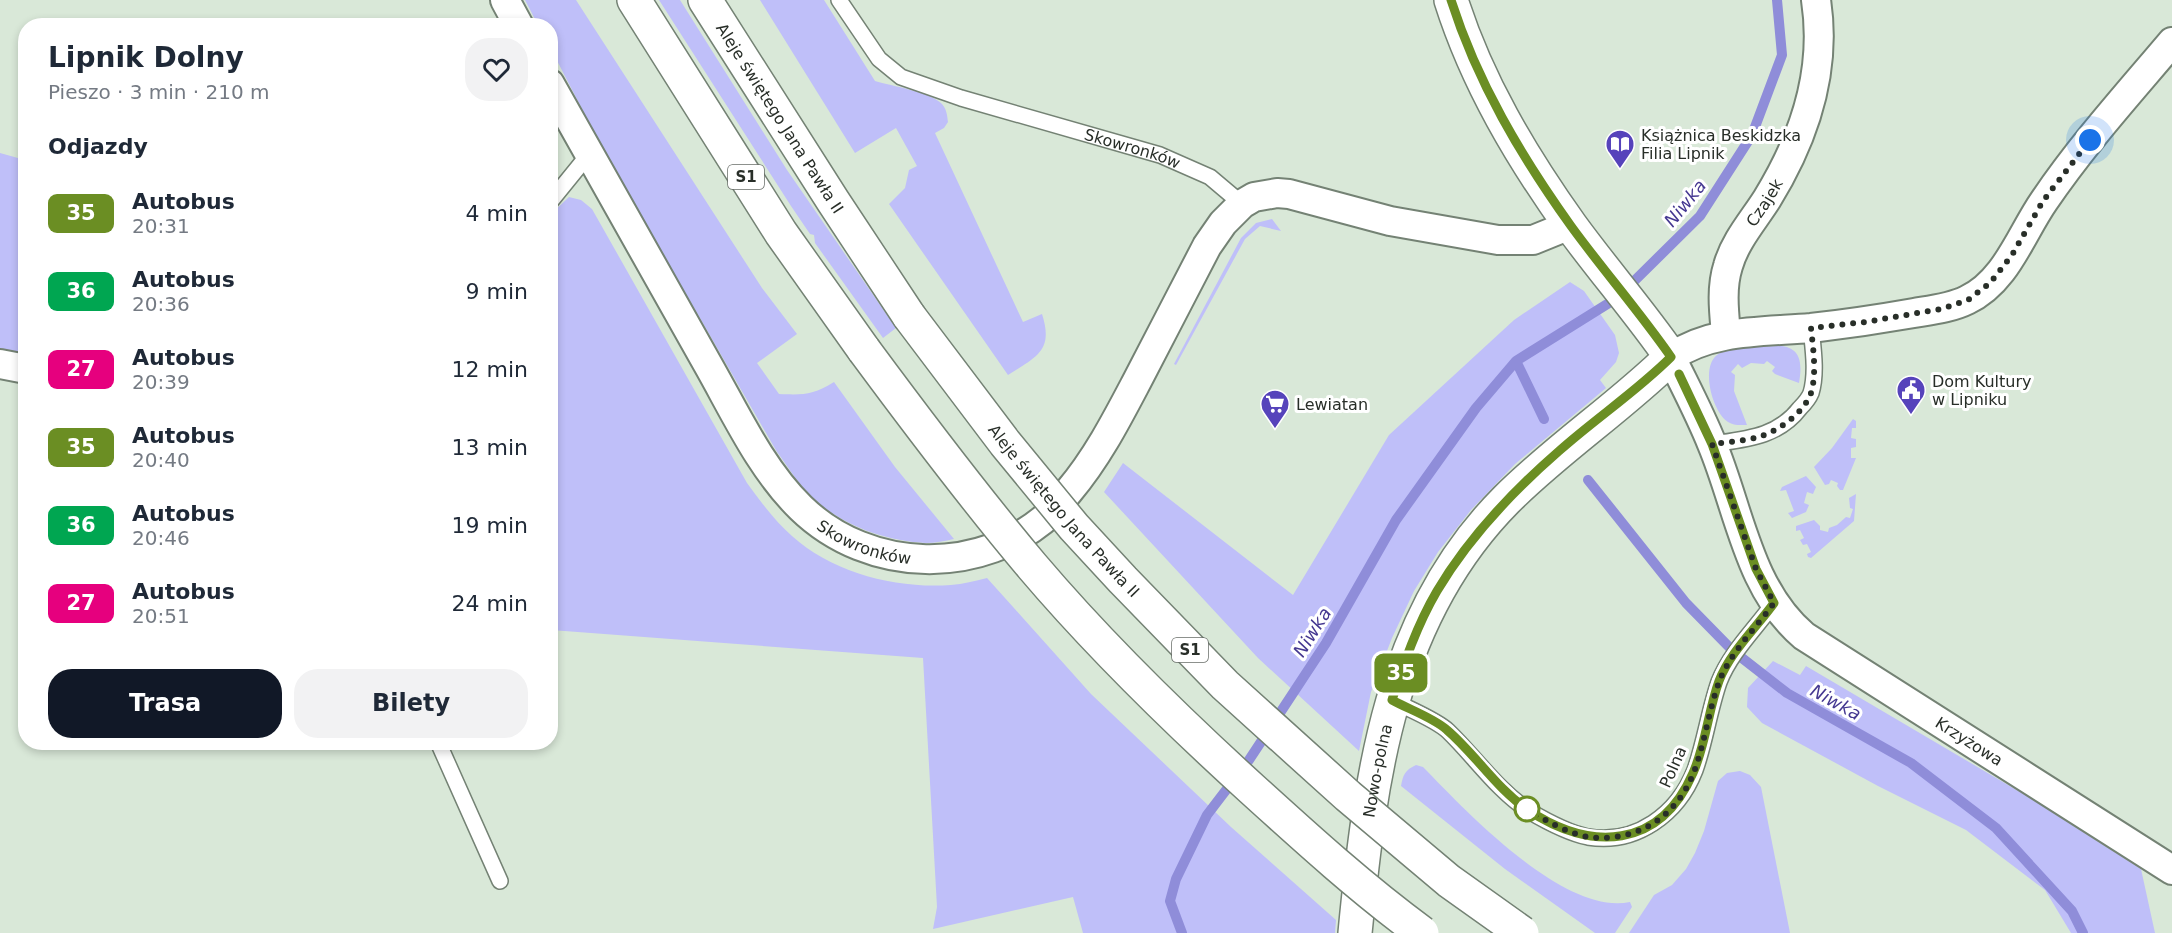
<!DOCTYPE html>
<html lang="pl">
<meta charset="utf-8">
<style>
body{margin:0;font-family:"DejaVu Sans",sans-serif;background:#f2f2f3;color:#1f2937;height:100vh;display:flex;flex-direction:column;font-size:22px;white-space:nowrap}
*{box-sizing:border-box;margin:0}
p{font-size:20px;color:#747a83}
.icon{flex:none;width:33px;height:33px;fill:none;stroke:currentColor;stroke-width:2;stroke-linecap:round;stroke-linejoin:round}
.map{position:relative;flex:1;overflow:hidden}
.side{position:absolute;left:18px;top:18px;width:540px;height:732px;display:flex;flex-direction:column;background:#fff;border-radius:24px;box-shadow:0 3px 9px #0003}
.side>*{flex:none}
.badge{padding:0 12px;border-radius:9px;font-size:21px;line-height:39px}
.you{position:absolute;width:30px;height:30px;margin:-15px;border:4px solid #fff;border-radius:50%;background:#1a73e8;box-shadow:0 0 0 9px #1a73e833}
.map>.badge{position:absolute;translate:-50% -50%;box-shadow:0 0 0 3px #fff}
h2{padding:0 30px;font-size:22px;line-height:54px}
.round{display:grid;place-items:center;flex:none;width:63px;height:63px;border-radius:24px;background:#f2f2f3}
.head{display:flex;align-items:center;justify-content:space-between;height:102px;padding:0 30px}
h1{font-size:28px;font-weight:600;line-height:45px}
.primary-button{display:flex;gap:12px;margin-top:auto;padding:12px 30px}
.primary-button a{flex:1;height:69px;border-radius:24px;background:#111827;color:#fff;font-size:24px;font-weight:600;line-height:69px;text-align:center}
.primary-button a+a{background:#f2f2f3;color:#1f2937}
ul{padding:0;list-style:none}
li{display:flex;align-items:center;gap:18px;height:78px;padding:0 30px}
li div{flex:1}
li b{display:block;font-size:22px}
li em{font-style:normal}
li .badge{min-width:66px;font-weight:700;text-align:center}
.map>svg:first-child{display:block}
</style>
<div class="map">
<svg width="2172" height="933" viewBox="0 0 2172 933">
<rect width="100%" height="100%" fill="#d9e8d8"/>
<path fill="#bfbff9" d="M 525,0 L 576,0 L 762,288 L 797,334 L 757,363 L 779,394 C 803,395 813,395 834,382 L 895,467 L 954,539 C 945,541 935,543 926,543 C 884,541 837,524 808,493 C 796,481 787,465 777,452 L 602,148 L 551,49 L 550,26 L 538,25 Z
M 659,0 L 680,0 L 787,170 L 896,328 L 883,338 L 815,243 L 814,235 L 810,234 L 791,206 Z
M 760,0 L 824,0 L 875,81 C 892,86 930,92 942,104 C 947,110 947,115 948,122 L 944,128 L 935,133 L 1023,322 L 1042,314 C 1054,351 1036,357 1008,375 L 889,204 L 905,188 L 909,170 L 917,166 L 896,128 L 855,153 Z
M 0,153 L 25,160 L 25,359 L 0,354 Z
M 569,197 L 581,200 L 592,209 L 747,483 C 761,502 774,520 792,536 C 833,573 896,589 951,585 C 963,584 975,581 987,578 L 1091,694 L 1231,827 L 1336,920 L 1335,933 L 1083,933 L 1073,897 L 933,929 L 937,907 L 923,658 L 551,630 L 550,215 Z
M 1272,219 L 1281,231 L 1260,226 L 1245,239 L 1176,365 L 1174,364 L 1241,238 L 1256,223 Z
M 1570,282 L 1584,291 L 1615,335 L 1619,353 L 1616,362 L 1600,380 L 1606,388 L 1515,464 L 1471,510 L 1438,552 L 1414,591 L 1392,638 L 1371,692 L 1359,751 L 1258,658 L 1104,492 L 1123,463 L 1293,595 L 1389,435 L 1514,320 Z
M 1782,346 C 1802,349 1802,365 1799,383 L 1775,374 L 1772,371 L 1775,367 L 1767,361 L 1764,364 L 1751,363 L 1742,368 L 1738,364 L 1731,372 L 1735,375 L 1734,391 L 1747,425 C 1740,425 1734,426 1728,422 C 1713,413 1700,368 1717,355 C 1731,345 1765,347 1782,346 Z
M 1853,419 L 1856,421 L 1856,428 L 1852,428 L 1851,438 L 1856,439 L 1856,447 L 1851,448 L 1851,458 L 1856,458 L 1843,490 L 1840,490 L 1837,486 L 1838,483 L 1831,480 L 1829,484 L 1825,485 L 1814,467 L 1832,448 Z
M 1806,476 L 1816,487 L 1813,494 L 1807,492 L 1804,503 L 1809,505 L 1806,512 L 1792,518 L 1788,513 L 1794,511 L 1786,490 L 1780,491 L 1782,487 Z
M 1856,494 L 1854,521 L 1811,558 L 1808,557 L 1807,554 L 1811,552 L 1807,544 L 1803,545 L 1800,540 L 1804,538 L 1800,530 L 1796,531 L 1796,526 L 1814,520 L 1820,526 L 1820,530 L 1828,532 L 1829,528 L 1837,525 L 1846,517 L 1850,518 L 1853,509 L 1850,508 L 1849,498 Z
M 1773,661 L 1800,675 L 1806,666 L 2025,795 L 2141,869 L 2155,933 L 2071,933 L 2045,890 L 1966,830 L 1878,786 L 1762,723 L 1747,707 L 1748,688 Z
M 1416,765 L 1423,767 C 1466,811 1564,916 1630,902 L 1632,907 L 1615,933 L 1595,933 L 1505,869 L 1401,786 C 1403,775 1405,770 1416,765 Z
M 1740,771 L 1750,775 L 1761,787 L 1790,933 L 1629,933 L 1654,895 L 1672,885 L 1686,869 L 1695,853 L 1704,831 L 1718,781 L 1727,773 Z"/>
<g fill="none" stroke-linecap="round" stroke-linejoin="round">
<path stroke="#8f8dd9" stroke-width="10" d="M 1544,419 L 1516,361 L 1617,298 L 1700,216 L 1752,135 L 1782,55 L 1777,0
M 1588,480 L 1686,603 L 1733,651 L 1787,693 L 1911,763 L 1996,828 L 2072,911 L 2083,933
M 1182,933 L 1170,901 L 1176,879 L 1207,815 L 1249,760 L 1326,643 L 1396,520 L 1476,408 L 1516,361"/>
<g stroke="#748274" stroke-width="18">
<g id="lane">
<path id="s1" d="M 839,0 L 879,59 L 901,77 L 961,98 L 1160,155 L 1210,177 L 1242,204"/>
<path d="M 550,202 L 589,154"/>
<path d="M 1712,444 C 1746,439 1778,437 1800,408 C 1804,404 1809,398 1811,393 C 1817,373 1813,348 1811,328"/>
<path d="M 1392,700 C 1408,709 1435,719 1448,731 C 1475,757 1497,790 1529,811 C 1546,821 1568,833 1588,837 C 1636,845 1678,814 1695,770 C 1705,742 1709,711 1719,682 C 1730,653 1756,628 1774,603"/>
<path d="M 438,742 L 500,881"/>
</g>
</g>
<g stroke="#748274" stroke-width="32">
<g id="street">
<path d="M 505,0 L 519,26"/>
<path id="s2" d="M 2172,42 C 2128,94 2082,145 2044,201 C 2021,234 2006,282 1967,300 C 1951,308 1932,310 1914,313 C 1880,319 1846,324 1811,328 C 1763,332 1712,329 1671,357 C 1685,386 1700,414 1712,444 C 1739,508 1748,589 1804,636 L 2172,870"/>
<path id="s3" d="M 550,84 C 602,177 654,270 707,363 C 735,412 760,468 801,508 C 869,574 982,577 1052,512 C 1058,506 1063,498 1069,491 C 1097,458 1117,419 1137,381 C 1160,336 1184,291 1207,246 L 1223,223 L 1242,204 L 1254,197 L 1277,193 L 1289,194 L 1390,221 L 1498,240 L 1533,240 L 1570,225"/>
<path id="s4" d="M 1726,334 C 1724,312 1721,288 1728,266 C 1735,241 1753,221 1767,199 C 1804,139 1827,71 1816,0"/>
<path d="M 0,364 L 26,369"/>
</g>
</g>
<g stroke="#748274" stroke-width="36">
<g id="secondary">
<path id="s5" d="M 1355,933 C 1370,777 1390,617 1506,500 C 1558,448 1619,408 1671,357 C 1639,311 1603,270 1571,226 C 1521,156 1477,82 1451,0"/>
</g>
</g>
<g stroke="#748274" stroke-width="36">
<g id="highway">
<path d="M 634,0 L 781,233 L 864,350"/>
<path id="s6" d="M 705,0 L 833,201 L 909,316"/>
</g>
</g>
<use href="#lane" stroke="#fff" stroke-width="15"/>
<use href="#street" stroke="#fff" stroke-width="28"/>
<use href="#secondary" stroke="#fff" stroke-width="33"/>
<use href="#highway" stroke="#fff" stroke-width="33"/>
<g stroke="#748274" stroke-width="36" stroke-linecap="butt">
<g id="highway-bridge">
<path id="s7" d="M 909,316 L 1005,443 L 1074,527 L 1123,580 L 1225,685 L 1348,796 L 1449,881 L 1522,933"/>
<path d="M 864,350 C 918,423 973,496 1032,566 C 1099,645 1175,719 1252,789 C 1307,839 1362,889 1422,933"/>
</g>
</g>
<use href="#highway-bridge" stroke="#fff" stroke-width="33"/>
</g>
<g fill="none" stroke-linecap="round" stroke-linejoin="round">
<g stroke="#fff" stroke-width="14">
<path id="line" d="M 1451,0 C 1477,82 1521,156 1571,226 C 1603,270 1639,311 1671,357 C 1637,391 1596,418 1559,451 C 1513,491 1469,537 1437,591 C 1417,625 1404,663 1392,700 C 1408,709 1434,718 1447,730 C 1476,755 1496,788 1528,810 C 1591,852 1660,849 1693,773 C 1706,744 1708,711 1719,681 C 1730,652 1756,628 1774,603 L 1756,569 L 1712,444 L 1679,374"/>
</g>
<use href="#line" stroke="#6b8e23" stroke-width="9"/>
<path stroke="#282e28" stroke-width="6" stroke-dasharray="0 10.8" d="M 1527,809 C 1545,820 1568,834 1589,837 C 1638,843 1679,815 1695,769 C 1705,741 1709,710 1719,682 C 1730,653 1756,628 1774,603 L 1756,569 L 1712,444 C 1727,442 1744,441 1759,437 C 1778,431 1804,413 1811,393 C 1817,373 1813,348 1811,328 L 1865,322 L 1941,309 L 1968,300 L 1990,283 L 2012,255 L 2043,201 L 2090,140"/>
</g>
<defs>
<g id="library-pin" transform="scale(1.5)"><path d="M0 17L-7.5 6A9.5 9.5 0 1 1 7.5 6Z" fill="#5643bb" stroke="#fff"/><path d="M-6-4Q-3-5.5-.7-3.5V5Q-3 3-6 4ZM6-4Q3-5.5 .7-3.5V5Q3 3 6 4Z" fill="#fff"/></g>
<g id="civic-pin" transform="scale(1.5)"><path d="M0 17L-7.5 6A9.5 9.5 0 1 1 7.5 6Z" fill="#5643bb" stroke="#fff"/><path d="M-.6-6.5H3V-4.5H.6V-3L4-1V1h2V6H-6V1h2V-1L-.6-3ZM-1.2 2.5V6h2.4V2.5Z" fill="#fff"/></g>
<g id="supermarket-pin" transform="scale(1.5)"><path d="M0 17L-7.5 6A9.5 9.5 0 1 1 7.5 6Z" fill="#5643bb" stroke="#fff"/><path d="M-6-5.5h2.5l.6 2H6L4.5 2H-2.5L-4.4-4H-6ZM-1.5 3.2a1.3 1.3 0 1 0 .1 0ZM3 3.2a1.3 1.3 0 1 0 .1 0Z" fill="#fff"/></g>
</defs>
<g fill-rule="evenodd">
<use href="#library-pin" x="1620" y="144"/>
<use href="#civic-pin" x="1911" y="390"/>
<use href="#supermarket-pin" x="1275" y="404"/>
</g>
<circle fill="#fff" stroke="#6b8e23" stroke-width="3" cx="1527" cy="809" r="12"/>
<g text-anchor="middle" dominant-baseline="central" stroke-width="6" stroke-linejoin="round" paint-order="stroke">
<g fill="#fff" stroke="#686d68" stroke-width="1.5">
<rect x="728" y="165" width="36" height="24" rx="4.5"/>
<rect x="1172" y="638" width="36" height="24" rx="4.5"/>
</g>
<g font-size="15" font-weight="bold" fill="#282e28">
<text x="746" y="177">S1</text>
<text x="1190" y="650">S1</text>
</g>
<g font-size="16" fill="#282e28" stroke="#fff">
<text stroke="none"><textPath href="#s6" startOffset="140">Aleje świętego Jana Pawła II</textPath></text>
<text stroke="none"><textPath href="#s1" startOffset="342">Skowronków</textPath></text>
<text stroke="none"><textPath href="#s4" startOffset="142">Czajek</textPath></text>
<text stroke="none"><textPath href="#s7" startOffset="249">Aleje świętego Jana Pawła II</textPath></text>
<text stroke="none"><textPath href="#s3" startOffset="567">Skowronków</textPath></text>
<text stroke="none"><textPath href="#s2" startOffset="1143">Krzyżowa</textPath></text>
<text transform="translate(1673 767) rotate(-66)">Polna</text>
<text stroke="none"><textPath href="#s5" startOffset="164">Nowo-polna</textPath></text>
</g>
<g font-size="16" fill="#282e28" stroke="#fff" text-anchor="start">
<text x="1641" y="135">Książnica Beskidzka<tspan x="1641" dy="18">Filia Lipnik</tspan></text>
<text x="1932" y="381">Dom Kultury<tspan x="1932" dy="18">w Lipniku</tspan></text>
<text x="1296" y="404">Lewiatan</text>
</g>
<g font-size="18" font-style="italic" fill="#453891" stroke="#fff">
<text transform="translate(1685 203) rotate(-51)">Niwka</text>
<text transform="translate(1312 632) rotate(-58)">Niwka</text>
<text transform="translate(1836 702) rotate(29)">Niwka</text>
</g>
</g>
</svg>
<div class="you" style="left:2090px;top:140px"></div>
<b class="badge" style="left:1401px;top:673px;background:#6b8e23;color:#fff">35</b>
<section class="side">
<div class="head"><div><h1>Lipnik Dolny</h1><p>Pieszo · 3 min · 210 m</p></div><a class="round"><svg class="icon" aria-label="heart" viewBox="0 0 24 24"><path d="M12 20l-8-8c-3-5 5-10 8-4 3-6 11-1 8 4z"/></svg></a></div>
<h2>Odjazdy</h2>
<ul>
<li><span class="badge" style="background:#6b8e23;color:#fff">35</span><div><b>Autobus</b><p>20:31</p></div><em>4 min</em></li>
<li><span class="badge" style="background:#00a651;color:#fff">36</span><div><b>Autobus</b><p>20:36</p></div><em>9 min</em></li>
<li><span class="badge" style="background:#e6007e;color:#fff">27</span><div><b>Autobus</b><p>20:39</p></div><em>12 min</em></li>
<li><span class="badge" style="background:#6b8e23;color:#fff">35</span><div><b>Autobus</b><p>20:40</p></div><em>13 min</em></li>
<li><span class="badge" style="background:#00a651;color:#fff">36</span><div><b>Autobus</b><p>20:46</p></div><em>19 min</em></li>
<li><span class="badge" style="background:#e6007e;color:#fff">27</span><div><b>Autobus</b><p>20:51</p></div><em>24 min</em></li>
</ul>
<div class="primary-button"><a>Trasa</a><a>Bilety</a></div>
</section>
</div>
